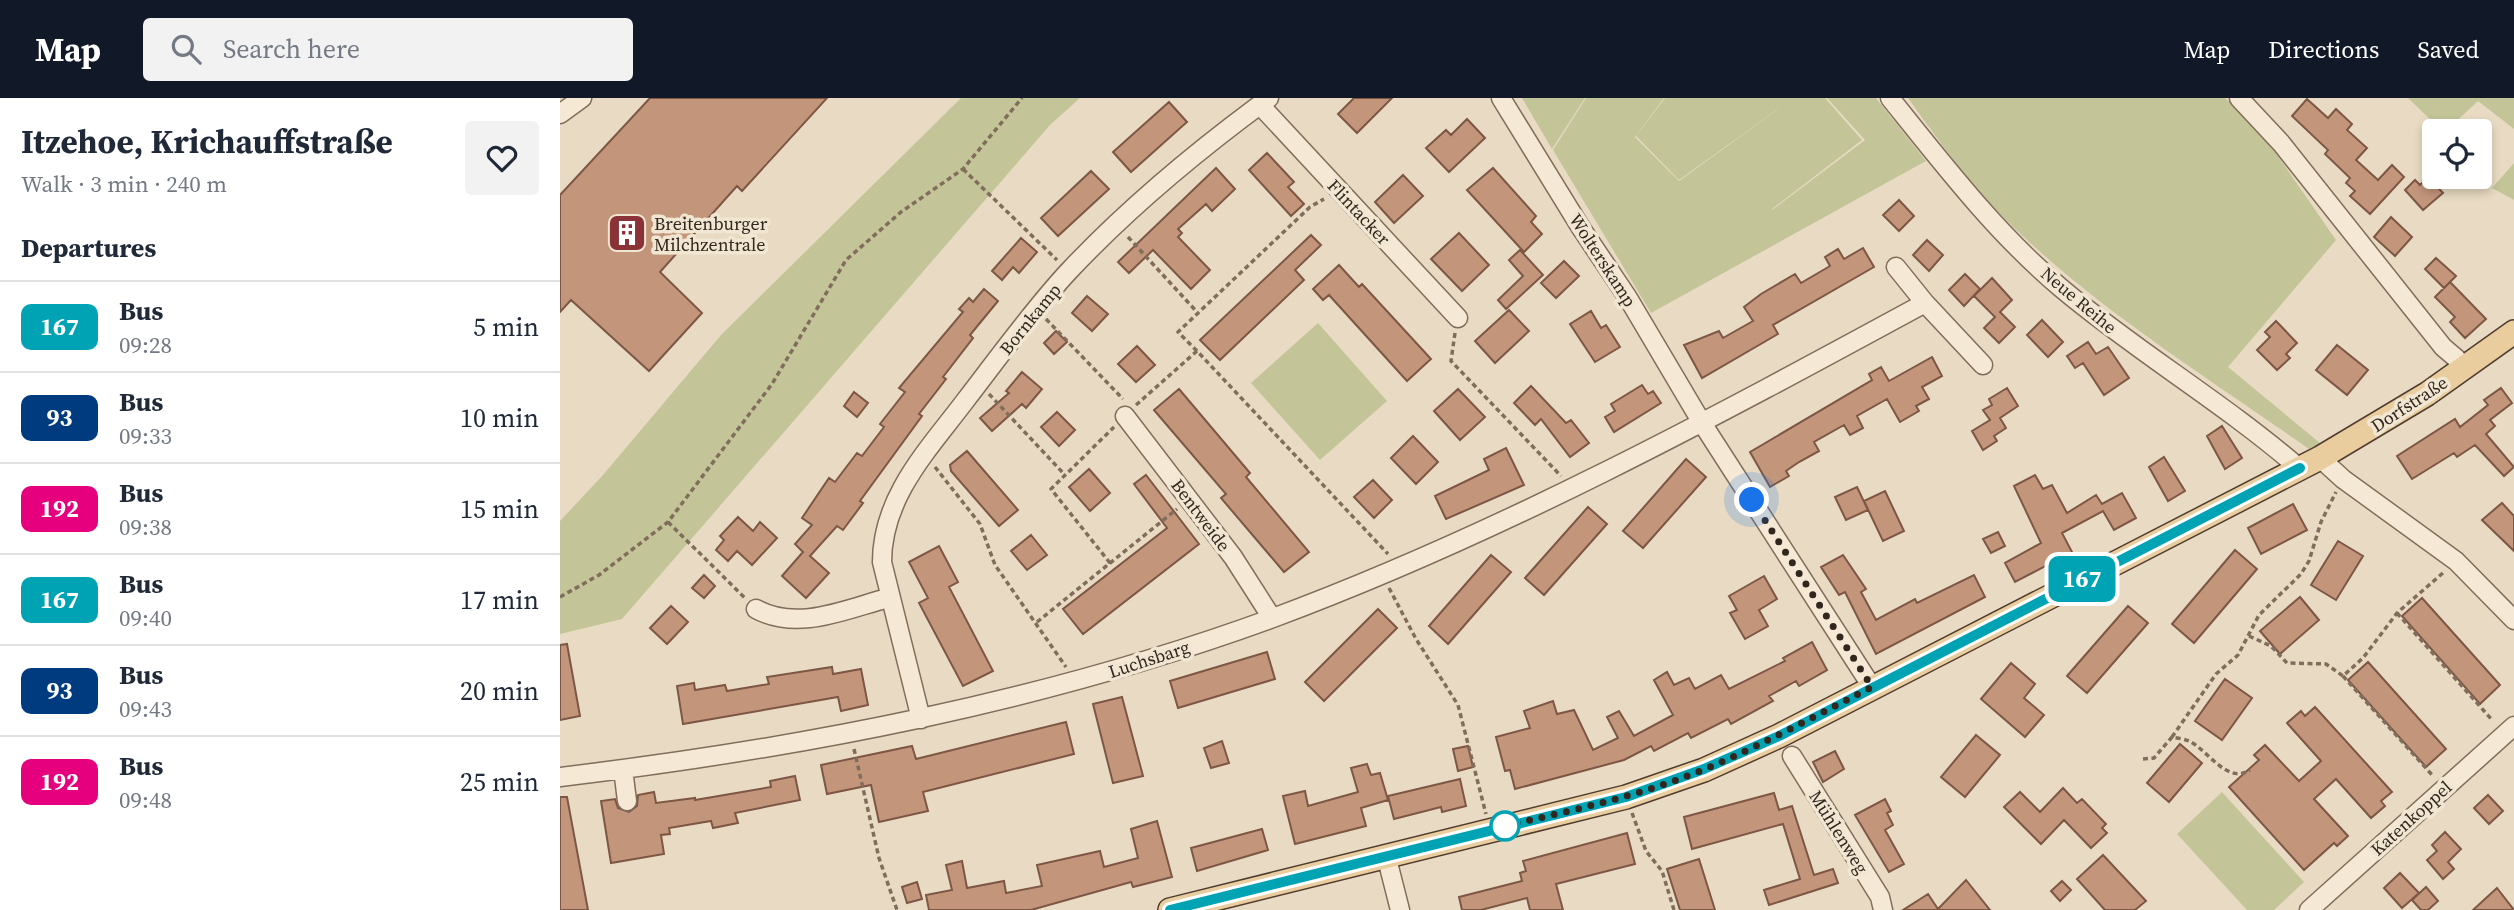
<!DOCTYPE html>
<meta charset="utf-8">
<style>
body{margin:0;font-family:"Source Serif 4",serif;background:#f2f2f3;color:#1f2937;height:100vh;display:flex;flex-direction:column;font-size:26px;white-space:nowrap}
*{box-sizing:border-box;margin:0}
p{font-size:23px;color:#747a83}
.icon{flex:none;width:38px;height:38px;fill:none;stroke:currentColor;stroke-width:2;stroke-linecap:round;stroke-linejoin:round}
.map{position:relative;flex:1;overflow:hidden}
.sheet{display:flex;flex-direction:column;background:#fff;width:560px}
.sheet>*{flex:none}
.badge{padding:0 14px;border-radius:10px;font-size:24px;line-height:46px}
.fabs{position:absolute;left:1862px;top:21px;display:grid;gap:14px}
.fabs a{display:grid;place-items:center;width:70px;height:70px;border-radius:7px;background:#fff;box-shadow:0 4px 10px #0003;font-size:35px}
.you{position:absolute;width:35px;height:35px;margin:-18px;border:5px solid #fff;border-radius:50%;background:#1a73e8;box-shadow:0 0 0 10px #1a73e833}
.map>.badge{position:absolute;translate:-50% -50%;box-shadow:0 0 0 4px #fff}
h2{padding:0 21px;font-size:26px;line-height:63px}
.round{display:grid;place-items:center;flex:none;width:74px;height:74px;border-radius:7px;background:#f2f2f3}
.summary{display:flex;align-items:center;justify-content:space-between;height:119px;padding:0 21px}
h1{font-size:33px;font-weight:700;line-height:52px}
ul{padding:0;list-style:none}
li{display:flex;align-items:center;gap:21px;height:91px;padding:0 21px;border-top:2px solid #e0e1e3}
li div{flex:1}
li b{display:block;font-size:26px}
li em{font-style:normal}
li .badge{min-width:77px;font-weight:700;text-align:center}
header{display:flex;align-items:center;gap:42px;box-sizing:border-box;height:98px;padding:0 35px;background:#111827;color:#fff}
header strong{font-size:33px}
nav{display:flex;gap:38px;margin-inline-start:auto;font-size:24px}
.search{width:490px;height:63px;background:#f2f2f3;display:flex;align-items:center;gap:18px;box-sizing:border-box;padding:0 24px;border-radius:7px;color:#747a83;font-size:26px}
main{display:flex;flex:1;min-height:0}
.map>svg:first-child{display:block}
</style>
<header>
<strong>Map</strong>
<div class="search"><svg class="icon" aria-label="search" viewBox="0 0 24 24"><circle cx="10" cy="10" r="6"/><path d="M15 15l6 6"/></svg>Search here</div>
<nav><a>Map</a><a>Directions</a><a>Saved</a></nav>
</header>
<main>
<section class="sheet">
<div class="summary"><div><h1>Itzehoe, Krichauffstraße</h1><p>Walk · 3 min · 240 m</p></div><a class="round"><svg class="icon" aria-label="heart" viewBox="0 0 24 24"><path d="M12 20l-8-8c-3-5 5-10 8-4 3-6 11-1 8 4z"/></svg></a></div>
<h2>Departures</h2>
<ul>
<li><span class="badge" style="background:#00a3b4;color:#fff">167</span><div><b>Bus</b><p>09:28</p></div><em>5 min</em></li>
<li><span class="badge" style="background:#003b80;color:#fff">93</span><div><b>Bus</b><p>09:33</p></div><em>10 min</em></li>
<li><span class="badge" style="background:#e6007e;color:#fff">192</span><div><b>Bus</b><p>09:38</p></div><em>15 min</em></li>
<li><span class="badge" style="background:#00a3b4;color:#fff">167</span><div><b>Bus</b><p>09:40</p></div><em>17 min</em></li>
<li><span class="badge" style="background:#003b80;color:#fff">93</span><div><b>Bus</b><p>09:43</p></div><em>20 min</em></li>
<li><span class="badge" style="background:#e6007e;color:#fff">192</span><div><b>Bus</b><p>09:48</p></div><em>25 min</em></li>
</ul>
</section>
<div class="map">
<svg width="1954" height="812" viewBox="0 0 1954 812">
<rect width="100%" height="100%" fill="#e9dbc3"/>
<path fill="#c3c598" d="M 401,0 L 520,0 L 490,27 L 62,521 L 0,536 L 0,423 L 43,377 L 161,237 Z
M 962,0 L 1025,0 L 992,51 Z
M 1026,0 L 1104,0 L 1075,39 L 1119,83 L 1225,6 L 1119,82 L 1076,38 L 1105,0 L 1265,0 L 1302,42 L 1212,111 L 1212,112 L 1305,42 L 1267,0 L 1316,0 L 1366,63 L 1091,215 L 993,52 Z
M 1348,0 L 1665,0 L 1700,32 L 1776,142 L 1668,269 L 1760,345 L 1749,351 C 1647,279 1538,212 1448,124 C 1411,88 1378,42 1348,0 Z
M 1848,0 L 1954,0 L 1954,31 L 1918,3 L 1886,33 L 1882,33 Z
M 1954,65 L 1954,102 L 1932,90 Z
M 758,225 L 827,303 L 760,362 L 691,285 Z
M 1662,694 L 1744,784 L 1714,812 L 1687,812 L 1617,736 Z"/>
<path fill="#c3967c" stroke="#7d5744" stroke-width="2" d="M 90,0 L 267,0 L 182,93 L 177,88 L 100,174 L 142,215 L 89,273 L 11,202 L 0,214 L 0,97 Z
M 794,0 L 832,0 L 797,35 L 778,16 Z
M 1747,1 L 1768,20 L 1776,11 L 1792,26 L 1787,32 L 1807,50 L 1796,62 L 1818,82 L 1832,67 L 1844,79 L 1810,116 L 1790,98 L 1795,93 L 1786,85 L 1790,80 L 1765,56 L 1768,52 L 1732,18 Z
M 609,4 L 627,24 L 571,74 L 553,54 Z
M 907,21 L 925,40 L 889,74 L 866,50 L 886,32 L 891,37 Z
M 707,55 L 734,84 L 728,89 L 744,106 L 731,118 L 689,72 Z
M 656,70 L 675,91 L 652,113 L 646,106 L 618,131 L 622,135 L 618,139 L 650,172 L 631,191 L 593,152 L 569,175 L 558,164 Z
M 933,70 L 976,118 L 971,124 L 982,136 L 964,154 L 907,92 Z
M 531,73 L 549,91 L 498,138 L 481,120 Z
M 843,77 L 863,98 L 834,125 L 815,104 Z
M 1868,79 L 1883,95 L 1863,112 L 1845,92 L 1855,82 L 1860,87 Z
M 1339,102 L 1354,118 L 1339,133 L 1323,117 Z
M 1831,119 L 1852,139 L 1835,158 L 1814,139 Z
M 899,135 L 929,167 L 902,193 L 871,161 Z
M 751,137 L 761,147 L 735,172 L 744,182 L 660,262 L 640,242 Z
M 461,140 L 477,154 L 459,175 L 453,169 L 442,182 L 432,173 Z
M 1367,142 L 1383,157 L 1369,173 L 1353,157 Z
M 1303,150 L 1314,169 L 1213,227 L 1218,236 L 1142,280 L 1124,247 L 1159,233 L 1163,240 L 1193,223 L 1184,209 L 1201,196 L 1235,176 L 1241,185 L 1270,168 L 1265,159 L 1278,151 L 1284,161 Z
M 960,152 L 983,177 L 946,211 L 938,202 L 963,178 L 949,162 Z
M 1876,160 L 1896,178 L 1884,190 L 1865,171 Z
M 1004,163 L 1019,178 L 996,200 L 981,185 Z
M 779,167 L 799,189 L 802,186 L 871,261 L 847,283 L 769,197 L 763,202 L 753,191 Z
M 1405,176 L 1420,191 L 1404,208 L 1389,192 Z
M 1432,180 L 1452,202 L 1440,214 L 1455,229 L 1439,245 L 1424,230 L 1435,219 L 1414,198 Z
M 1890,184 L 1926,221 L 1905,240 L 1890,224 L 1895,219 L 1875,199 Z
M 424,191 L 438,203 L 410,237 L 413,240 L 383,279 L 386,281 L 359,316 L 362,318 L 300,403 L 303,405 L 283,432 L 277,428 L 250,458 L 269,475 L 246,500 L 222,478 L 243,454 L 235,446 L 252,427 L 242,420 L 269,380 L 275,384 L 297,355 L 302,358 L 324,329 L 320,326 L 345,294 L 339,290 L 403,214 L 399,211 L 409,200 L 413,204 Z
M 527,198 L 548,216 L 532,233 L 512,215 Z
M 949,212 L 969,233 L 935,265 L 915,243 Z
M 1031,213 L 1041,230 L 1046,227 L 1060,249 L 1035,264 L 1010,226 Z
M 1482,222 L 1503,244 L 1488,259 L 1467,237 Z
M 1716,223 L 1737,245 L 1726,256 L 1730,260 L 1717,272 L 1697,252 L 1710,239 L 1705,234 Z
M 496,233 L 507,244 L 494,256 L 484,245 Z
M 1528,244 L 1536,256 L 1548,249 L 1569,280 L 1544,297 L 1523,265 L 1515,270 L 1507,258 Z
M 1777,247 L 1808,272 L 1787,297 L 1756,272 Z
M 577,248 L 595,267 L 576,284 L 558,266 Z
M 1372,259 L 1382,278 L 1362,289 L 1369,301 L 1356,308 L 1359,313 L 1340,324 L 1327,301 L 1297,318 L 1303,330 L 1290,337 L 1284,327 L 1254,344 L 1259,353 L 1239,364 L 1226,373 L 1229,378 L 1210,389 L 1190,354 L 1312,282 L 1309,276 L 1321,269 L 1329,283 Z
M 462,274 L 482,291 L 466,310 L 462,306 L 432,333 L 420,320 L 449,295 L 446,293 Z
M 1082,287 L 1088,296 L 1093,293 L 1101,305 L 1054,334 L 1045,319 L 1055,313 L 1051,306 Z
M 971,288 L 1006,325 L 1011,322 L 1029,345 L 1010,359 L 981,321 L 975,327 L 954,305 Z
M 1447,290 L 1458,308 L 1440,320 L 1446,330 L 1434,338 L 1437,343 L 1423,352 L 1412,333 L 1430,322 L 1423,312 L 1432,307 L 1429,301 Z
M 1941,290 L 1952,305 L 1930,322 L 1935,328 L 1926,336 L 1954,369 L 1944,378 L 1915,347 L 1897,359 L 1894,355 L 1852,381 L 1837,358 L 1895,321 L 1900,329 L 1928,307 L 1924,302 Z
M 619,291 L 690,375 L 686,379 L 749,454 L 724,474 L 661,400 L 666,396 L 594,312 Z
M 898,291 L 925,319 L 900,342 L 874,313 Z
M 294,294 L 308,305 L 297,319 L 284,308 Z
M 497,314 L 515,332 L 499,348 L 481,329 Z
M 1662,328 L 1682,360 L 1665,371 L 1647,338 Z
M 853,338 L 878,364 L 856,386 L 831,360 Z
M 946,350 L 964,387 L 886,421 L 875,398 L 929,372 L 924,361 Z
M 407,353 L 458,412 L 439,428 L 391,373 L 390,367 Z
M 1604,359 L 1625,393 L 1608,403 L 1589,369 Z
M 1126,361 L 1146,379 L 1083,450 L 1063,433 Z
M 529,371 L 550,395 L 530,413 L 509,389 Z
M 586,377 L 639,446 L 523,536 L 503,511 L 607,430 L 574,386 Z
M 1475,377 L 1483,391 L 1492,387 L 1507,415 L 1536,397 L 1542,406 L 1562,395 L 1576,420 L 1554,432 L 1543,413 L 1502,435 L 1512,454 L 1455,484 L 1445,465 L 1481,445 L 1454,388 Z
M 813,382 L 832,402 L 814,420 L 794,399 Z
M 1297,389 L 1308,412 L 1286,422 L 1275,399 Z
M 1325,393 L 1344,433 L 1323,443 L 1304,403 Z
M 1942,405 L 1954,418 L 1954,453 L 1922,422 Z
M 1733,406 L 1747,432 L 1701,456 L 1688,430 Z
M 1028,409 L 1047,426 L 984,497 L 965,480 Z
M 178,419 L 193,433 L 200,424 L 217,440 L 192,467 L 177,453 L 168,463 L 156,452 L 164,442 L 160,438 Z
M 1438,434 L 1445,448 L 1431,455 L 1423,441 Z
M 471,437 L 487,457 L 467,472 L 451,453 Z
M 1778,443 L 1803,458 L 1776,502 L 1751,487 Z
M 379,448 L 398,484 L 389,489 L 433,573 L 403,588 L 359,505 L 368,500 L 349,464 Z
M 1675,452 L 1697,471 L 1634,545 L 1612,526 Z
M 931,457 L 951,474 L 888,546 L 869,528 Z
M 1283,457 L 1306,491 L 1301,494 L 1316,522 L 1355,501 L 1357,505 L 1414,477 L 1425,499 L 1316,556 L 1285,494 L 1279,497 L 1261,469 Z
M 144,477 L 155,488 L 144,500 L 132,490 Z
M 1204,478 L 1217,501 L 1199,512 L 1208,528 L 1185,541 L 1170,515 L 1177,512 L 1169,498 Z
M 1740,499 L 1759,522 L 1720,556 L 1700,533 Z
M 1862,500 L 1940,587 L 1920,606 L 1842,518 Z
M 111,508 L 128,524 L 107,546 L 90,530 Z
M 1568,508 L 1588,525 L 1527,595 L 1507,578 Z
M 818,511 L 837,530 L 764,603 L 745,584 Z
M 1252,544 L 1267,572 L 1239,588 L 1236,583 L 1209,598 L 1213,603 L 1171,626 L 1168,621 L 1131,640 L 1128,635 L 1094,653 L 1091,648 L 1064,662 L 955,691 L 950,672 L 945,673 L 936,639 L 970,630 L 964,613 L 993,603 L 997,616 L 1014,612 L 1033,652 L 1058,640 L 1047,619 L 1059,613 L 1074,638 L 1113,617 L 1094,582 L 1107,574 L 1114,587 L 1129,580 L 1135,591 L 1161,577 L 1169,591 L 1225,563 L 1223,560 Z
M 7,546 L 20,618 L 0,622 L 0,547 Z
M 707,554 L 715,581 L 618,610 L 610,583 Z
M 1808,564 L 1886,651 L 1866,669 L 1788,582 Z
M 1451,565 L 1475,586 L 1464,600 L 1484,617 L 1465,639 L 1421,601 Z
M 272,569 L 273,576 L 301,571 L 308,607 L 281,613 L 278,599 L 123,626 L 117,588 L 134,585 L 135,592 L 165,587 L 167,593 L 209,586 L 207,579 Z
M 1665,581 L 1692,600 L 1662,642 L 1635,623 Z
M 562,599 L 583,678 L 553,685 L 533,606 Z
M 1755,609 L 1832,694 L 1821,703 L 1825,708 L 1811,720 L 1776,681 L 1754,701 L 1788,738 L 1777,748 L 1774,745 L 1744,772 L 1669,689 L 1699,662 L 1694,657 L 1705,647 L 1739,683 L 1761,663 L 1727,625 L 1741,613 L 1745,618 Z
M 506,624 L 514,656 L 363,694 L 368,713 L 319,724 L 311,687 L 267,696 L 261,667 L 352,648 L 356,661 Z
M 1416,637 L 1440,657 L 1405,699 L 1381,679 Z
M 662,643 L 669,665 L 651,670 L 644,650 Z
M 1620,646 L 1642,665 L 1609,704 L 1587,685 Z
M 908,648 L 913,669 L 898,673 L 893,651 Z
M 1275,653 L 1284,671 L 1263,684 L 1253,664 Z
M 807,666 L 811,677 L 820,675 L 828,702 L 801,710 L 806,728 L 735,746 L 723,698 L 745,693 L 748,708 L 798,694 L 791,670 Z
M 235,678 L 240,702 L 175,715 L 178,725 L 153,730 L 151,723 L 109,730 L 110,736 L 101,737 L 104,756 L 51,765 L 41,703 L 55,701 L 58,710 L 69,714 L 77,708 L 78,697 L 94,694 L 96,705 L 135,700 L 135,702 L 211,689 L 210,683 Z
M 900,681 L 906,708 L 882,714 L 881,709 L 834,721 L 828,698 Z
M 1503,690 L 1517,705 L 1522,701 L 1546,726 L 1542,730 L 1547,735 L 1531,750 L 1504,722 L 1481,746 L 1444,709 L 1460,694 L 1480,714 Z
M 1214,695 L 1219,712 L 1232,708 L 1254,777 L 1273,771 L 1278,785 L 1209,807 L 1204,792 L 1240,781 L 1223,726 L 1132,751 L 1124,719 Z
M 1928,697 L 1943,713 L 1929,726 L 1914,710 Z
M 0,699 L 7,699 L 28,812 L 0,812 Z
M 1325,701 L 1331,713 L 1327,715 L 1333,727 L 1325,732 L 1344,766 L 1329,774 L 1295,717 Z
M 597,723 L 612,779 L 573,789 L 571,784 L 471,812 L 369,812 L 366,797 L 392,792 L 386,767 L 402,763 L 407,790 L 444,783 L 446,795 L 482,788 L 477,767 L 540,753 L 544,769 L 578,760 L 571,731 Z
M 702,731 L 708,752 L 637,773 L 631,750 Z
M 1885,734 L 1901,751 L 1888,764 L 1894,771 L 1883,781 L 1867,762 L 1877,753 L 1872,747 Z
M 1067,735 L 1075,766 L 996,786 L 1003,812 L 970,812 L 967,800 L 921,812 L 902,812 L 899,799 L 962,783 L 960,775 L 966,773 L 963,763 Z
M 1543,757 L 1586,803 L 1575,812 L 1545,812 L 1517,781 Z
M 1139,761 L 1155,812 L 1120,812 L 1107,771 Z
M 1840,775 L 1859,795 L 1842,810 L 1824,790 Z
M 1406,782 L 1430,812 L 1343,812 L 1368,796 L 1378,811 Z
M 1502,783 L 1511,792 L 1500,803 L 1491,793 Z
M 357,784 L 362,801 L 347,805 L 342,789 Z
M 1866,789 L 1878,803 L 1868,812 L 1861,812 L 1852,802 Z
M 1937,790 L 1954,812 L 1913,812 Z"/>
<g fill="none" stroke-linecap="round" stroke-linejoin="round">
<g stroke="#816d5b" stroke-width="21">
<path id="minor" d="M 941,0 L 1021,130 L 1068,200 L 1142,325 L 1312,589
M 1330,0 C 1383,66 1436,135 1501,190 C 1577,254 1664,305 1739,370
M 1679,0 L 1721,45 L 1883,249 L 1897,261
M 700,7 L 898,220
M 0,16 L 22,0
M 1336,169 L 1365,205
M 565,318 L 673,459 L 712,520
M 1760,360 L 1783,381 L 1896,463 L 1954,522
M 196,511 C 238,534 286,511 328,500
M 361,621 L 322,464 C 322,399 368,352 405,303 C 439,259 471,214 508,174 C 569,109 638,52 709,0
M 1232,658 L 1320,799 L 1323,812
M 63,671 L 67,703
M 0,679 C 242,650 483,604 713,520 C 939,436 1153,320 1365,205 L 1423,267
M 826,757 L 840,812
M 1749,812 L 1954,628"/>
</g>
<g stroke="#4f3c2f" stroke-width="26">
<path id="major" d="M 610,812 L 1066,699 L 1144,672 L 1219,638 L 1760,360 L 1867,296 L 1954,234"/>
</g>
<path stroke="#816d5b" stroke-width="3.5" stroke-dasharray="5 3.5" stroke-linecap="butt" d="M 403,71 L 497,162
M 568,139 L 637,214
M 486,221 L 563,301
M 895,235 L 891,263 L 1001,378
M 637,253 L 618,234 L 750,109 L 764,101
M 429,296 L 504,376
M 576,307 L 637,253 L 828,456
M 375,369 L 420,426 L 435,467 L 506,569
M 108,424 L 185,500
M 550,465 L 491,391 L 554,329
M 829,490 L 856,541 L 898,607 L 926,716
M 0,499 L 39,477 L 108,424 L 212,286 L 286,162 L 341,114 L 403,71 L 462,0
M 1837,515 L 1933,623
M 477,524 L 617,411
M 1689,538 L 1711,548 L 1727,565 L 1766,566 L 1783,578 L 1803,560 L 1837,515 L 1884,474
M 1783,578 L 1873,678
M 1612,639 L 1656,576 L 1678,557 L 1699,517 L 1741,476 L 1749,463 L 1761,424 L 1776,394
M 294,651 L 319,760 L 337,812
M 1583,661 L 1594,660 L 1612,639 C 1617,640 1624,641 1629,643 C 1648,652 1667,687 1690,672
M 1072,715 L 1086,753 L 1102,773 L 1114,812"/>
<use href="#minor" stroke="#f5e9d5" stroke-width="18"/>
<use href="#major" stroke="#e9cd9e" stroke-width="23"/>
</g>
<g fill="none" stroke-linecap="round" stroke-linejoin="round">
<g stroke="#fff" stroke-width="16">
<path id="line" d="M 610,812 L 1066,699 L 1144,671 L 1219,638 L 1740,370"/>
</g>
<use href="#line" stroke="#00a3b4" stroke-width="10"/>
<path stroke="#32271e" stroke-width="7" stroke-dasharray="0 12.6" d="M 945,728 C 1013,712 1080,698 1145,671 C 1202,647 1257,617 1312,589 L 1192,402"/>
</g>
<defs>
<g id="building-square" transform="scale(2.0125)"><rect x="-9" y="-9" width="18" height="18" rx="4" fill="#8a3237" stroke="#f1e6d1"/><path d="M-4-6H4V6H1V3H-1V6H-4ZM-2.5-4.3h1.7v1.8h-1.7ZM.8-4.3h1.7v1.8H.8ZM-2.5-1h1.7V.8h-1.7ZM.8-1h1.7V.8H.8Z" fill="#fff"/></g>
</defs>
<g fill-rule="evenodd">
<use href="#building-square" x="67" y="135"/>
</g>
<circle fill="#fff" stroke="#00a3b4" stroke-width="3.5" cx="945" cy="728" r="14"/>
<g text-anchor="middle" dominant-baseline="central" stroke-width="7" stroke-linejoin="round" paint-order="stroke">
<g font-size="18" fill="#32271e" stroke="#f1e6d1">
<text transform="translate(799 114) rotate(47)">Flintacker</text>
<text transform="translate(1043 162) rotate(57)">Wolterskamp</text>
<text transform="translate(1519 202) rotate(40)">Neue Reihe</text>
<text transform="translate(470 221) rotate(-51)">Bornkamp</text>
<text transform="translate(1849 306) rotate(-33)">Dorfstraße</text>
<text transform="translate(641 417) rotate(53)">Bentweide</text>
<text transform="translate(589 561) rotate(-18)">Luchsbarg</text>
<text transform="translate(1851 720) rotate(-42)">Katenkoppel</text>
<text transform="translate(1279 734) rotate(58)">Mühlenweg</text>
</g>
<g font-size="18" fill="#32271e" stroke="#f1e6d1" text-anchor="start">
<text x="94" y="125">Breitenburger<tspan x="94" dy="21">Milchzentrale</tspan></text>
</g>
</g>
</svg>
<div class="fabs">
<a><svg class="icon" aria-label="locate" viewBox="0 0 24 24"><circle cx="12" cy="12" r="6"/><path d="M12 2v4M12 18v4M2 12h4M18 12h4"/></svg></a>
</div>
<div class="you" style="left:1192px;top:402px"></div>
<b class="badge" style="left:1522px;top:481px;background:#00a3b4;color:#fff">167</b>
</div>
</main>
